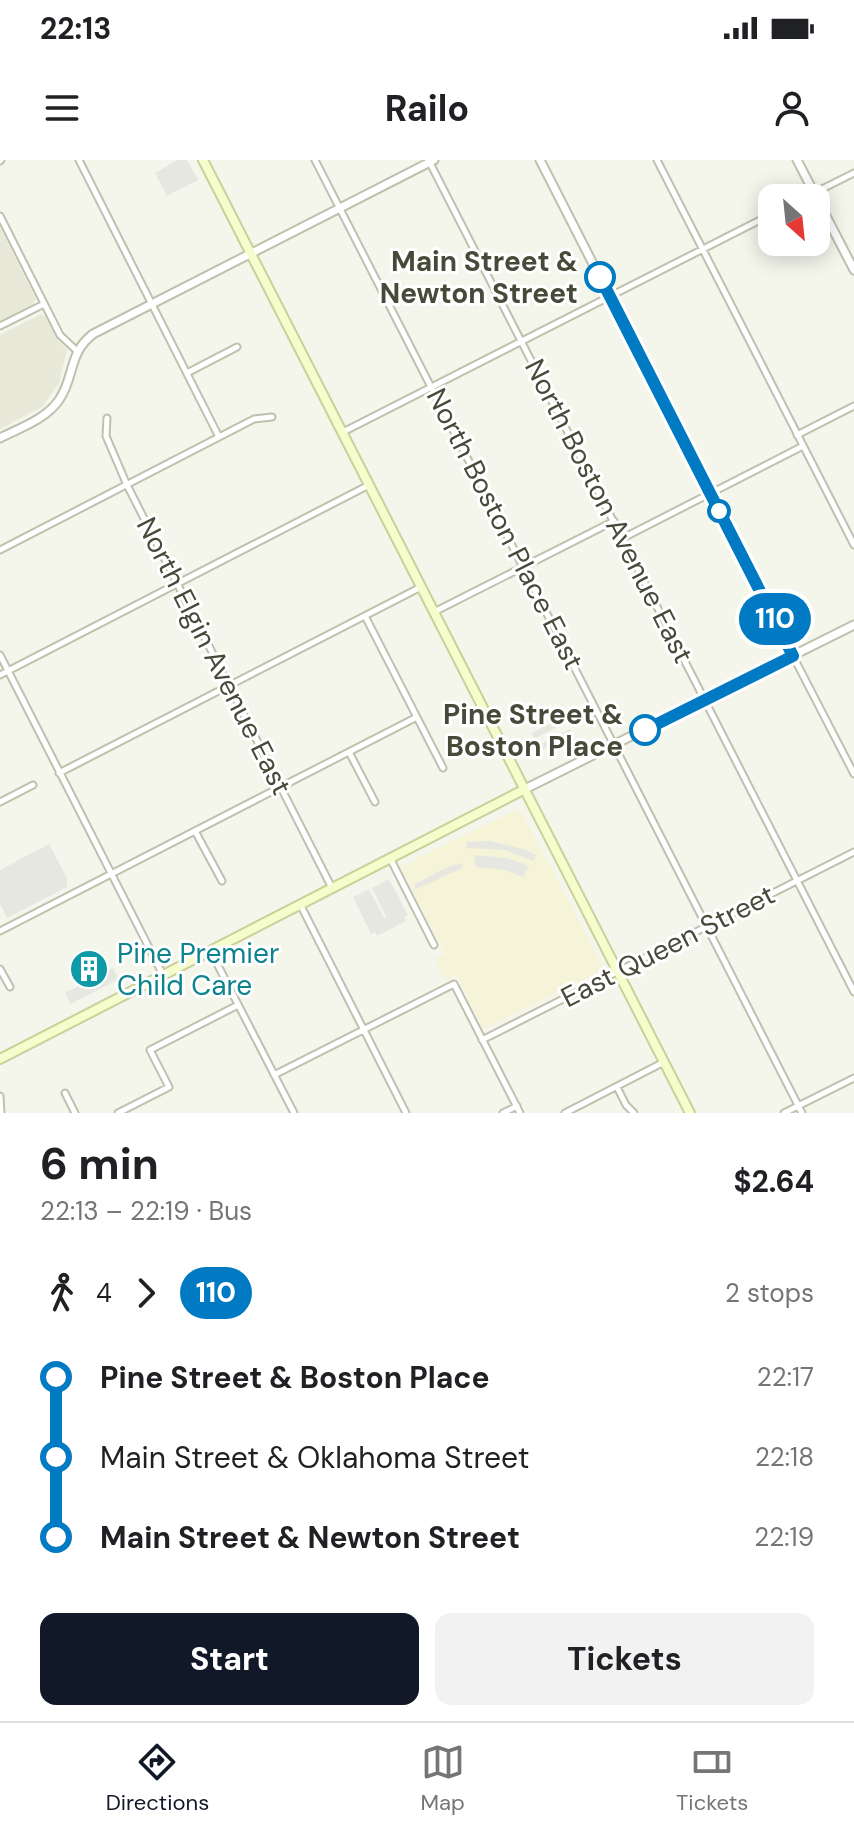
<!DOCTYPE html>
<meta charset="utf-8">
<style>
body{margin:0;font-family:"DM Sans",sans-serif;background:#f2f2f2;color:#202124;height:100vh;display:flex;flex-direction:column;font-size:30px;white-space:nowrap}
*{box-sizing:border-box;margin:0}
p{font-size:26px;color:#757577}
.icon{flex:none;width:44px;height:44px;fill:none;stroke:currentColor;stroke-width:2;stroke-linecap:round;stroke-linejoin:round}
.map{position:relative;height:953px;overflow:hidden}
.drawer{display:flex;flex-direction:column;background:#fff;flex:1}
.drawer>*{flex:none}
.badge{padding:0 16px;border-radius:26px;font-size:28px;line-height:52px}
.needle{width:52px;rotate:153deg}
.controls{position:absolute;left:758px;top:24px;display:grid;gap:16px}
.controls a{display:grid;place-items:center;width:72px;height:72px;border-radius:16px;background:#fff;box-shadow:0 4px 20px #0003;font-size:40px}
.map>.badge{position:absolute;translate:-50% -50%;box-shadow:0 0 0 4px #fff}
.legs{display:flex;align-items:center;gap:12px;height:88px;padding:0 40px;font-size:26px}
.legs p{margin-inline-start:auto}
.headline{display:flex;align-items:center;justify-content:space-between;height:136px;padding:0 40px}
h1{font-size:44px;font-weight:700;line-height:60px}
.button{display:flex;gap:16px;margin-top:auto;padding:16px 40px}
.button a{flex:1;height:92px;border-radius:16px;background:#111827;color:#fff;font-size:32px;font-weight:700;line-height:92px;text-align:center}
.button a+a{background:#f2f2f2;color:#202124}
ul{padding:0 40px;list-style:none}
li{display:flex;align-items:center;gap:28px;height:80px;font-size:30px}
li i{display:grid;place-items:center;width:12px;height:100%;margin:0 10px;background:currentColor}
li i::after{content:'';width:20px;height:20px;margin:-10px;border:6px solid;border-radius:50%;background:#fff}
li p{margin-inline-start:auto}
li:first-child i{background:linear-gradient(#0000 50%,currentColor 0)}
li:last-child i{background:linear-gradient(currentColor 50%,#0000 0)}
.status{display:flex;justify-content:space-between;align-items:center;height:56px;padding:0 40px;background:#fff;direction:ltr}
.status svg{height:22px;fill:currentColor}
header{display:flex;justify-content:space-between;align-items:center;height:104px;padding:0 40px;background:#fff;font-size:36px;font-weight:700}
.tabs{display:flex;justify-content:space-around;align-items:center;height:112px;border-top:2px solid #e0e0e0;background:#fff;font-size:22px;color:#757577}
.tabs a{display:grid;justify-items:center;gap:4px}
.tabs .active{color:#111827}
.map>svg:first-child{display:block}
</style>
<div class="status"><b>22:13</b><svg viewBox="0 0 49 12"><path d="M0 12V9h3v3zM5 12V6h3v6zM10 12V3h3v9zM15 12V0h3v12zM26 1h20v11H26zM47 4h2v5h-2z"/></svg></div>
<header><svg class="icon" aria-label="menu" viewBox="0 0 24 24"><path d="M4 6h16M4 12h16M4 18h16"/></svg>Railo<svg class="icon" aria-label="person" viewBox="0 0 24 24"><circle cx="12" cy="8" r="4"/><path d="M4 21q1-7 8-7t8 7"/></svg></header>
<div class="map">
<svg width="854" height="953" viewBox="0 0 854 953">
<rect width="100%" height="100%" fill="#f4f5eb"/>
<path fill="#e8e9d9" d="M 0,67 L 36,139 L 33,144 L 0,162 Z
M 41,154 L 46,157 L 58,180 L 67,190 L 59,223 L 42,247 L 0,269 L 0,175 Z"/>
<path fill="#f5f4d8" d="M 513,651 L 523,654 L 537,682 L 536,686 L 539,685 L 604,809 L 484,869 L 456,815 L 445,820 L 435,799 L 445,793 L 400,707 Z"/>
<path fill="#e7e7e2" d="M 178,0 L 187,0 L 198,20 L 167,36 L 155,13 Z
M 573,552 L 576,557 L 534,579 L 532,573 Z
M 570,569 L 572,575 L 534,594 L 531,589 Z
M 489,681 L 524,689 L 536,695 L 534,701 L 505,690 L 467,688 L 466,682 Z
M 49,684 L 67,718 L 67,727 L 7,758 L 0,744 L 0,710 Z
M 474,695 L 507,698 L 529,706 L 523,717 L 505,710 L 476,707 Z
M 462,703 L 463,708 L 416,729 L 414,725 L 445,708 Z
M 389,719 L 408,755 L 404,757 L 406,761 L 377,776 L 375,772 L 371,774 L 353,737 L 369,729 L 384,758 L 386,756 L 372,728 Z
M 113,808 L 119,819 L 71,844 L 65,833 Z"/>
<g fill="none" stroke-linecap="round" stroke-linejoin="round">
<g stroke="#bfc0ae" stroke-width="9">
<path id="minor" d="M 79,0 L 219,277
M 315,0 L 802,953
M 657,0 L 854,385
M 0,1 L 1,0
M 429,1 L 854,832
M 804,38 L 854,13
M 0,56 L 60,175 L 77,191
M 0,166 L 44,144
M 187,213 L 237,187
M 107,258 L 106,276 L 127,325 L 332,728
M 343,272 L 772,54
M 797,275 L 854,246
M 623,378 L 803,286
M 0,390 L 254,259 L 272,257
M 434,452 L 614,361
M 365,456 L 443,608
M 0,495 L 163,815
M 793,496 L 854,614
M 0,515 L 369,325
M 349,592 L 375,642
M 59,613 L 421,427
M 0,642 L 33,625
M 195,671 L 222,721
M 391,700 L 434,785
M 301,746 L 406,953
M 0,771 L 417,557
M 211,792 L 294,953
M 0,809 L 10,827
M 482,880 L 854,692
M 274,915 L 454,824 L 520,953
M 617,927 L 626,945 L 634,953
M 65,933 L 75,953
M 0,936 L 1,953
M 118,953 L 169,927 L 150,890 L 238,845
M 503,953 L 517,946
M 565,953 L 664,902
M 784,953 L 854,918"/>
</g>
<g stroke="#bfc0ae" stroke-width="11">
<path id="tertiary" d="M 540,0 L 793,496
M 797,0 L 854,110
M 0,278 C 20,268 46,259 59,240 C 75,217 68,193 93,174 L 434,0
M 525,629 L 854,465"/>
</g>
<g stroke="#cad09a" stroke-width="12">
<path id="secondary" d="M 203,0 L 690,953
M 0,899 L 525,629"/>
</g>
<use href="#minor" stroke="#fff" stroke-width="5"/>
<use href="#tertiary" stroke="#fff" stroke-width="7"/>
<use href="#secondary" stroke="#f6fdcd" stroke-width="8"/>
</g>
<g fill="none" stroke-linecap="round" stroke-linejoin="round">
<g stroke="#fff" stroke-width="18">
<path id="line-1" d="M 600,117 L 793,496 L 645,570"/>
</g>
<use href="#line-1" stroke="#007ac2" stroke-width="12"/>
</g>
<defs>
<g id="building-disc" transform="scale(2)"><circle r="9.5" fill="#0f9aa8" stroke="#fff"/><path d="M-4-6H4V6H1V3H-1V6H-4ZM-2.5-4.3h1.7v1.8h-1.7ZM.8-4.3h1.7v1.8H.8ZM-2.5-1h1.7V.8h-1.7ZM.8-1h1.7V.8H.8Z" fill="#fff"/></g>
</defs>
<g fill-rule="evenodd">
<use href="#building-disc" x="89" y="809"/>
</g>
<g fill="#fff" stroke="#007ac2" stroke-width="4">
<circle cx="600" cy="117" r="14"/>
<circle cx="719" cy="351" r="10"/>
<circle cx="645" cy="570" r="14"/>
</g>
<g text-anchor="middle" dominant-baseline="central" stroke-width="6" stroke-linejoin="round" paint-order="stroke">
<g font-size="28" font-weight="bold" fill="#494939" stroke="#fff" text-anchor="end">
<text x="578" y="101">Main Street &amp;<tspan x="578" dy="32">Newton Street</tspan></text>
<text x="623" y="554">Pine Street &amp;<tspan x="623" dy="32">Boston Place</tspan></text>
</g>
<g font-size="28" fill="#494939" stroke="#fff">
<text transform="translate(609 351) rotate(63)">North Boston Avenue East</text>
<text transform="translate(505 369) rotate(63)">North Boston Place East</text>
<text transform="translate(214 496) rotate(63)">North Elgin Avenue East</text>
<text transform="translate(668 786) rotate(-27)">East Queen Street</text>
</g>
<g font-size="28" fill="#0d838f" stroke="#fff" text-anchor="start">
<text x="117" y="793">Pine Premier<tspan x="117" dy="32">Child Care</tspan></text>
</g>
</g>
</svg>
<div class="controls">
<a><svg class="needle" viewBox="-14 -14 28 28"><path d="M0-13l5 13h-10z" fill="#e53935"/><path d="M0 13l5-13h-10z" fill="#757577"/></svg></a>
</div>
<b class="badge" style="left:775px;top:459px;background:#007ac2;color:#fff">110</b>
</div>
<section class="drawer">
<div class="headline"><div><h1>6 min</h1><p>22:13 – 22:19 · Bus</p></div><b>$2.64</b></div>
<div class="legs"><svg class="icon" aria-label="walk" viewBox="0 0 24 24"><circle cx="13" cy="4" r="2"/><path d="M13 8l-2 6 4 7M11 14l-3 7M7 12l3-4h3l4 4"/></svg>4<svg class="icon" aria-label="forward" viewBox="0 0 24 24"><path d="M9 5l7 7-7 7"/></svg><b class="badge" style="background:#007ac2;color:#fff">110</b><p>2 stops</p></div>
<ul>
<li><i style="color:#007ac2"></i><b>Pine Street &amp; Boston Place</b><p>22:17</p></li>
<li><i style="color:#007ac2"></i><span>Main Street &amp; Oklahoma Street</span><p>22:18</p></li>
<li><i style="color:#007ac2"></i><b>Main Street &amp; Newton Street</b><p>22:19</p></li>
</ul>
<div class="button"><a>Start</a><a>Tickets</a></div>
</section>
<nav class="tabs">
<a class="active"><svg class="icon" aria-label="directions" viewBox="0 0 24 24"><path d="M12 3l9 9-9 9-9-9zM9 14v-3h6M13 9l2 2-2 2"/></svg>Directions</a>
<a><svg class="icon" aria-label="map" viewBox="0 0 24 24"><path d="M3 6l6-2 6 2 6-2v14l-6 2-6-2-6 2zM9 4v14M15 6v14"/></svg>Map</a>
<a><svg class="icon" aria-label="tickets" viewBox="0 0 24 24"><path d="M3 7h18v10H3zM15 7v10"/></svg>Tickets</a>
</nav>
